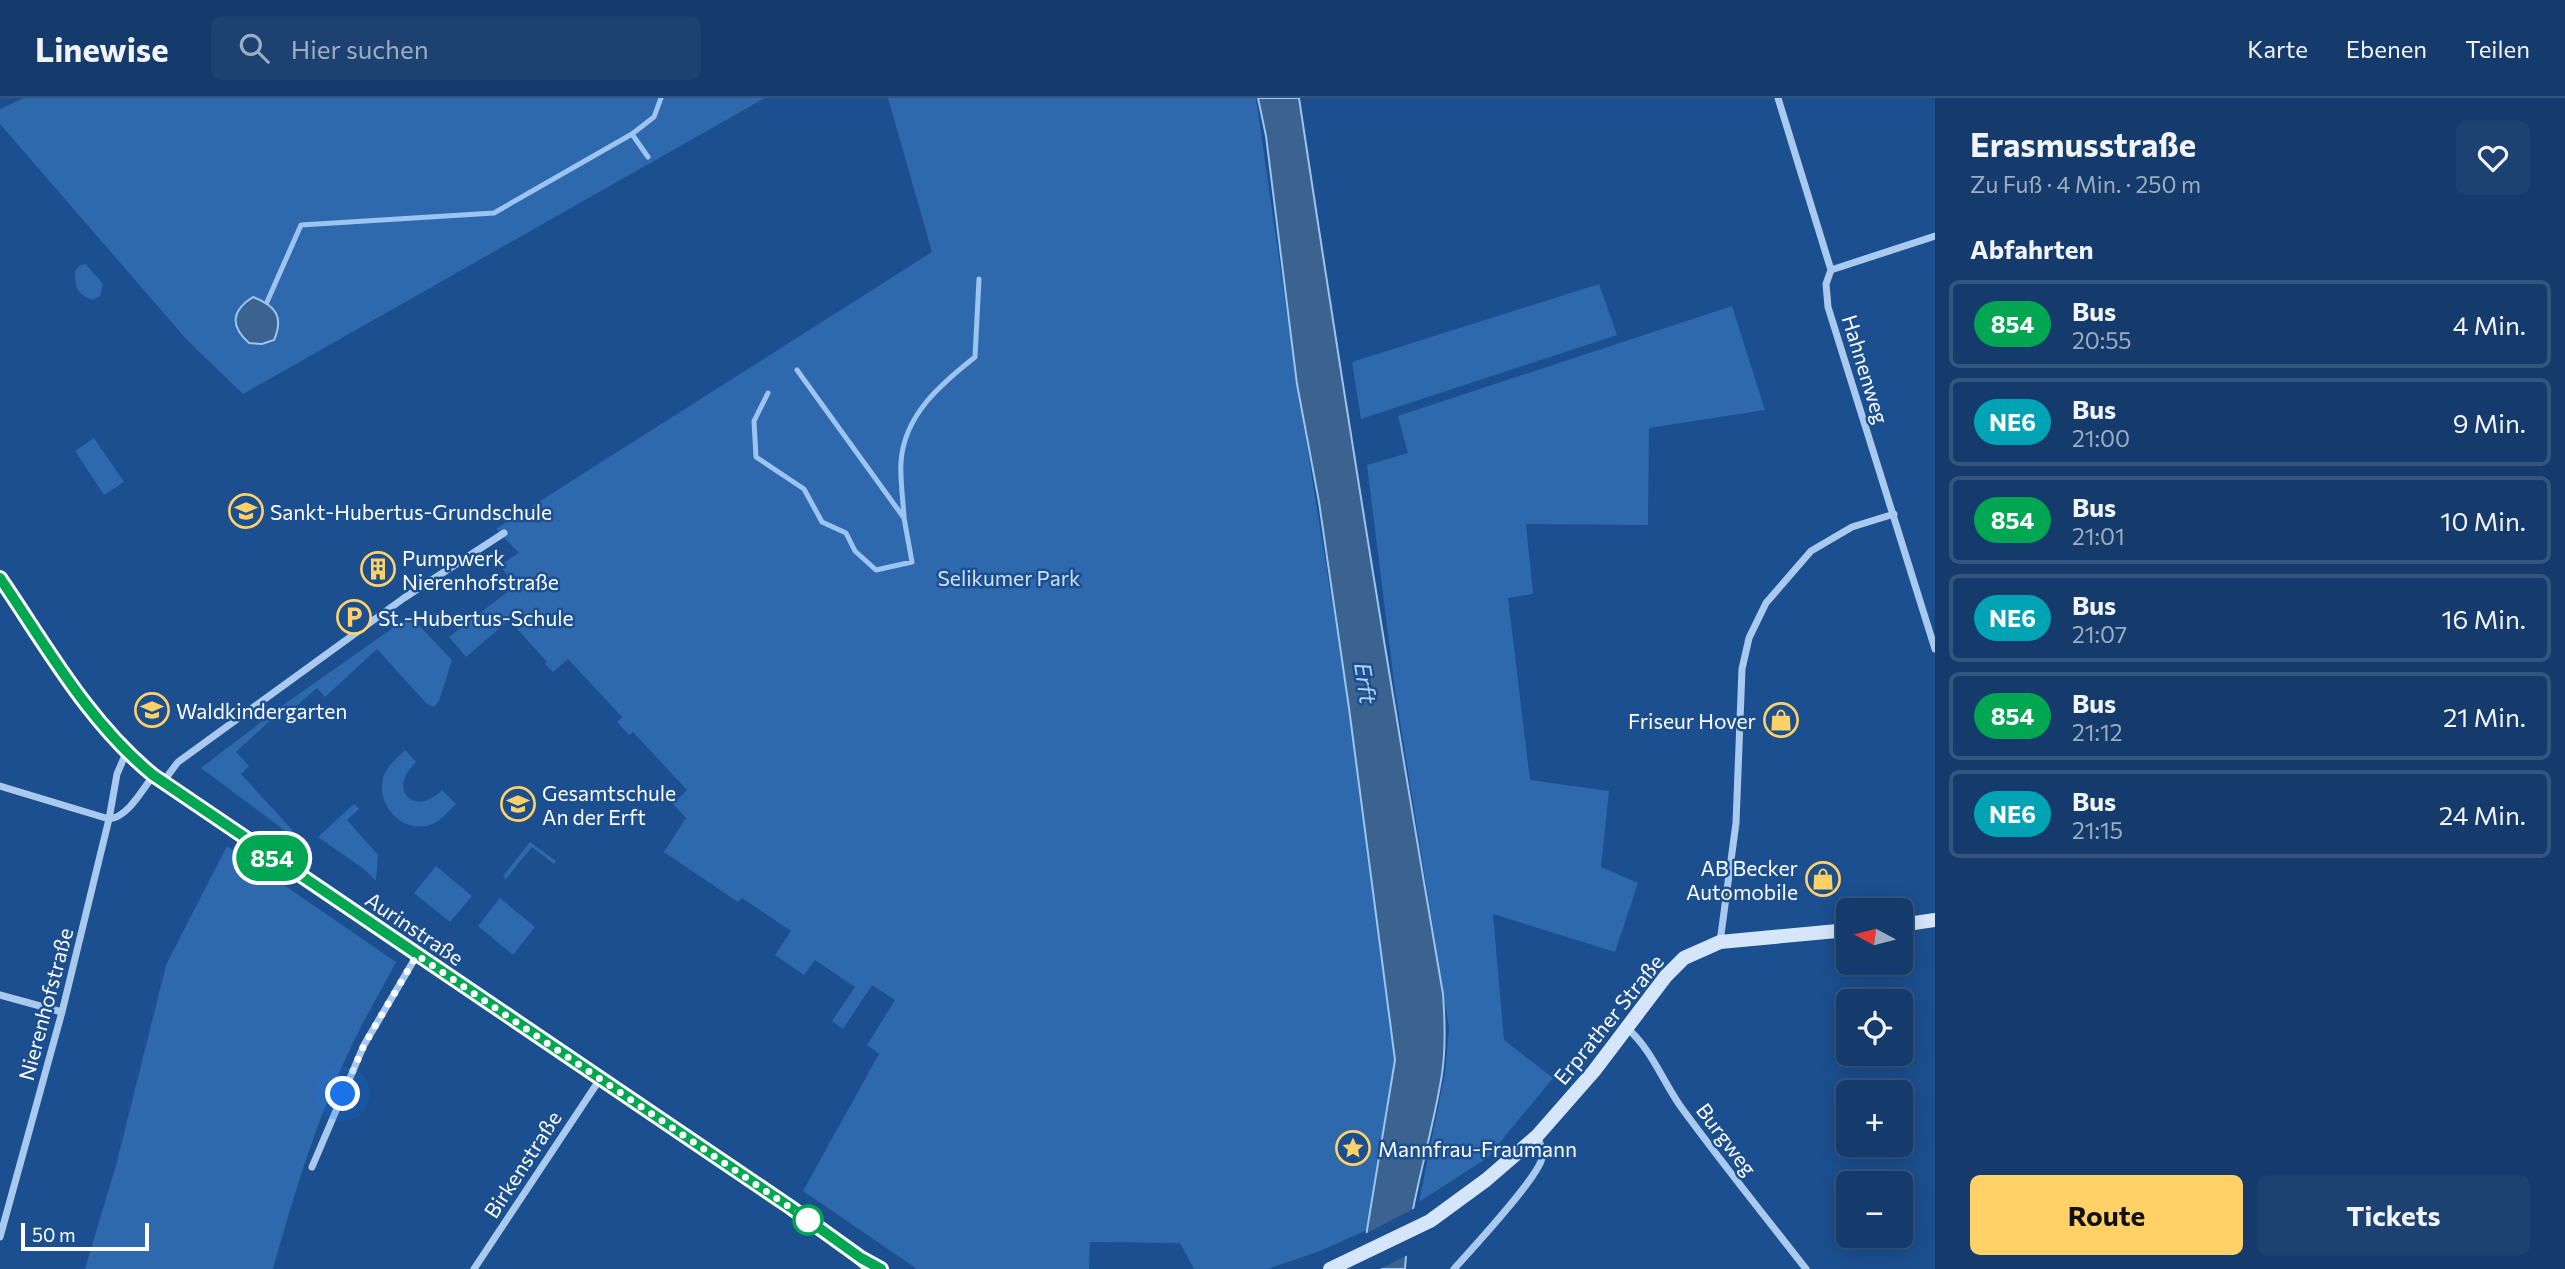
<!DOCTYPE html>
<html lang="de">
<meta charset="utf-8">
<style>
body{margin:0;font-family:Commissioner,sans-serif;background:#1d4271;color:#f1f3f6;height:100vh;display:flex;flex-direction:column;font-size:26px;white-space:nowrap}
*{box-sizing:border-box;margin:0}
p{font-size:23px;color:#9dadc1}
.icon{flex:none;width:38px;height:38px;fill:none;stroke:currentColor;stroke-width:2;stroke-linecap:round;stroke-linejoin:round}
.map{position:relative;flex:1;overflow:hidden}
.side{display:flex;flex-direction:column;background:#143b6b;width:630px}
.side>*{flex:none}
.badge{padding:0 14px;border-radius:23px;font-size:24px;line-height:46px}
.needle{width:46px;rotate:277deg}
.fabs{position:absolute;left:1836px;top:800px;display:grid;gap:14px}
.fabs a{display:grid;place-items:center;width:77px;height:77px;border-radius:10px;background:#143b6b;box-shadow:0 4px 18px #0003,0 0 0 2px #33557e;font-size:35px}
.scale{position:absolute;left:21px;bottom:18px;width:128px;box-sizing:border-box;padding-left:7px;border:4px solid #fff;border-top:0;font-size:19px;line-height:24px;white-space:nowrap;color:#fff;-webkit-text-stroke:5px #1b4f8f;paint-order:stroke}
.you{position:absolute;width:35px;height:35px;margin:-18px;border:5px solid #fff;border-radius:50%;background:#1a73e8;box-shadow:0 0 0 10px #1a73e833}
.map>.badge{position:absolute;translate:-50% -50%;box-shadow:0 0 0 4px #fff}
h2{padding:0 35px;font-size:26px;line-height:63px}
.round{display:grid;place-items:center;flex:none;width:74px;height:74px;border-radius:10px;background:#1d4271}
.headline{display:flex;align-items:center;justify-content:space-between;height:119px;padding:0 35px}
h1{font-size:33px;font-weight:700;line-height:52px}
.cta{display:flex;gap:14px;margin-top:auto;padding:14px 35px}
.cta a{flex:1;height:80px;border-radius:10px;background:#ffd166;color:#111;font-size:28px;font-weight:700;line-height:80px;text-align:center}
.cta a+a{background:#1d4271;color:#f1f3f6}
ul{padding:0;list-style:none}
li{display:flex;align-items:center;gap:21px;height:88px;margin:0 14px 10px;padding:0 21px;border:4px solid #33557e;border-radius:10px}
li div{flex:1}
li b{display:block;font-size:26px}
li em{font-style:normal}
li .badge{min-width:77px;font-weight:700;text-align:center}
header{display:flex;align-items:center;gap:42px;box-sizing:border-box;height:98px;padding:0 35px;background:#143b6b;border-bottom:2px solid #33557e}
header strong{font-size:33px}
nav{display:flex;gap:38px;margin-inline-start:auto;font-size:24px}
.search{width:490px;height:63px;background:#1d4271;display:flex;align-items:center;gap:18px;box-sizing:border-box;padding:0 24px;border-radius:10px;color:#9dadc1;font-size:26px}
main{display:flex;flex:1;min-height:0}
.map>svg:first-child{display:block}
</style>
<header>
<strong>Linewise</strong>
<div class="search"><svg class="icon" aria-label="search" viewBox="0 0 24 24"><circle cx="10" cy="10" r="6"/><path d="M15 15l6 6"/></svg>Hier suchen</div>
<nav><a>Karte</a><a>Ebenen</a><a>Teilen</a></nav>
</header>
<main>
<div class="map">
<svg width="1935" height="1171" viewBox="0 0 1935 1171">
<rect width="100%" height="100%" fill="#1b4f8f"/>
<path fill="#2e69ad" d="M 24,0 L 765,0 L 243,296 L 187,242 L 0,26 L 0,11 Z
M 888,0 L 1256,0 L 1297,286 L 1349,610 L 1395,962 L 1367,1132 L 1320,1153 L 1268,1171 L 1194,1171 L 1180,1145 L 1090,1144 L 1089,1171 L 917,1171 L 803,1093 L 879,956 L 867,947 L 895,902 L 872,887 L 843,931 L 832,923 L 855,889 L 815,862 L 804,877 L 775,857 L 791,833 L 742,800 L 738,804 L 664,754 L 686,720 L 673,706 L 687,692 L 633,634 L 629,637 L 617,624 L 622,619 L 568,561 L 553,574 L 545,566 L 547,564 L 509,522 L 466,559 L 449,539 L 515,488 L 500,467 L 519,455 L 496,431 L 932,154 Z
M 86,166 L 103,186 L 100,198 L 93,202 C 77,197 75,189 75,173 L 80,167 Z
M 1599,186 L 1617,237 L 1361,321 L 1352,264 Z
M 1732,208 L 1765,312 L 1649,330 L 1648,427 L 1526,426 L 1533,496 L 1508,500 L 1530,682 L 1609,693 L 1601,769 L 1638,785 L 1615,854 L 1493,816 L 1504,942 L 1553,980 L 1487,1060 L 1419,1104 L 1445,975 L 1449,930 L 1395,592 L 1367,367 L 1408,355 L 1398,318 Z
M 94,340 L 124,384 L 104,397 L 75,353 Z
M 410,518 L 452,562 L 439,603 L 434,609 L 427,606 L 377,551 L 325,599 L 317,590 L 292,612 L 287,607 L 236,654 L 249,668 L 241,676 L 294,734 L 296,741 L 201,670 L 286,605 Z
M 405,652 L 416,664 C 386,692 415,720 442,692 L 456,706 C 448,713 440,724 430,727 C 401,736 374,705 384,677 C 388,667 397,660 405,652 Z
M 354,706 L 359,711 L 347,722 L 378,757 L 376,783 L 364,771 L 318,739 Z
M 530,744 L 556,763 L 554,766 L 532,749 L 506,781 L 503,778 Z
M 227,748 L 396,864 C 382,891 366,917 353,945 C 318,1017 295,1093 273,1171 L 85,1171 L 116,1067 L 166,867 Z
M 436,768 L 472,798 L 450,824 L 414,795 Z
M 500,800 L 535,829 L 513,857 L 478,828 Z"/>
<path fill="#3c6290" stroke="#9cc4f0" stroke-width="2" d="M 1258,0 L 1299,0 C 1344,299 1392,598 1443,896 C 1445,923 1446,949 1442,976 C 1432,1041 1409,1105 1405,1171 L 1365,1171 L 1367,1132 L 1395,962 L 1349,610 L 1319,404 L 1297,286 L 1266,38 Z
M 253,199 C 276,208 284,219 274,242 L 262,246 L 249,245 C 230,228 231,213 253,199 Z"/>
<path fill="#1b4f8f" d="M 1417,1109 L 1410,1156 L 1380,1171 L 1362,1171 L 1363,1137 Z"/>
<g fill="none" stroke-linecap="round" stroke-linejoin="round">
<path stroke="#9cc4f0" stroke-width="5" d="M 632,36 L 648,59
M 267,204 L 301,127 L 494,115 L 632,36 L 654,19 L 661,0
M 768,295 L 754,323 L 756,359 L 804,391 L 822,424 L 846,435 L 855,453 L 876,472 L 912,464 L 904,420 L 797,272
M 904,419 C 903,401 900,382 901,364 C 904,317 941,286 975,259 L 979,181"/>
<path stroke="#a9c9ee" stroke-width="7" d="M 1778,0 L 1831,172 L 1826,186 L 1828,209 L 1935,551
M 1831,172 L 1935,138
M 163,684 L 178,664 L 404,500 L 504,435
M 0,688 L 109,721
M 109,721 C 128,719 142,692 153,678
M 1720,844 L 1736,725 L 1742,571 L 1749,540 L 1766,505 L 1811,453 L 1852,429 L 1894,416
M 0,897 L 62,914
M 1627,930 C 1652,952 1662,982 1681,1009 C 1721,1064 1764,1117 1806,1171
M 312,1069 L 364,947 L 417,857
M 0,1139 L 62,914 L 109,721 L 117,676 L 126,655
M 474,1171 L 600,981
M 1454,1171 C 1471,1152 1538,1080 1542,1060 C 1543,1052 1540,1045 1538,1039"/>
<path stroke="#d6e6fa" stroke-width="14" d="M 0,480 C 47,549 88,624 153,678 L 790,1109 L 849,1151 L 872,1171
M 1900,827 L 1935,822
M 1330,1171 L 1430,1123 L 1486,1082 L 1537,1038 L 1594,973 L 1666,878 L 1684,860 L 1720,844 L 1848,832"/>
</g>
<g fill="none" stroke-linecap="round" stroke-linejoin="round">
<g stroke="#fff" stroke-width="16">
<path id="line" d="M 0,480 C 47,549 88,624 153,677 L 790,1109 L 861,1160 L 881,1171"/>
</g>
<use href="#line" stroke="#00a651" stroke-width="10"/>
<path stroke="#fff" stroke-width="7" stroke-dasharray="0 12.6" d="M 343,996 L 364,947 L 417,857 L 810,1123 L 808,1122"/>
</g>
<defs>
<g id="school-ring" transform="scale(1.75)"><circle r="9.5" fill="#1b4f8f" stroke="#ffd166" stroke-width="1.5"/><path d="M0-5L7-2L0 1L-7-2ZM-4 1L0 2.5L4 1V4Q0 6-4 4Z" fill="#ffd166"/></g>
<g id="building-ring" transform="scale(1.75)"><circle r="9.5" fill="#1b4f8f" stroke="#ffd166" stroke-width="1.5"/><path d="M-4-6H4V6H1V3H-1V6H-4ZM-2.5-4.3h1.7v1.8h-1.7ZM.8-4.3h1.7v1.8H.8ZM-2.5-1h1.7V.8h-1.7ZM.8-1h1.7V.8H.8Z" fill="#ffd166"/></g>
<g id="parking-ring" transform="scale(1.75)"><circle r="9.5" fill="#1b4f8f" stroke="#ffd166" stroke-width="1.5"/><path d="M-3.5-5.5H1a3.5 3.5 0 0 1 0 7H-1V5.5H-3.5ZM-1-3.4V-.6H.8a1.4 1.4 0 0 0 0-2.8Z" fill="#ffd166"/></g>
<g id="shop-ring" transform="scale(1.75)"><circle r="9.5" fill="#1b4f8f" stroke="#ffd166" stroke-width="1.5"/><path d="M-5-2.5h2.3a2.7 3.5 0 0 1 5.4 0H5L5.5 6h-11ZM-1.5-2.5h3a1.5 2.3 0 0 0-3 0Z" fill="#ffd166"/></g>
<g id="sight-ring" transform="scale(1.75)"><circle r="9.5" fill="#1b4f8f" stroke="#ffd166" stroke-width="1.5"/><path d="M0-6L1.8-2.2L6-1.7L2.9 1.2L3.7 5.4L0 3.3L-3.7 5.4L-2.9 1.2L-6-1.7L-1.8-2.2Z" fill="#ffd166"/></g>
</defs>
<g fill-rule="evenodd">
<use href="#school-ring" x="246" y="413"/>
<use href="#building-ring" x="378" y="471"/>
<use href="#parking-ring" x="354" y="519"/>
<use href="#school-ring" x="152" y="612"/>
<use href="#shop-ring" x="1781" y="622"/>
<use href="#school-ring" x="518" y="706"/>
<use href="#shop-ring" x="1823" y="781"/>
<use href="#sight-ring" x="1353" y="1050"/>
</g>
<circle fill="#fff" stroke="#00a651" stroke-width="3.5" cx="808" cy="1122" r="14"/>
<g text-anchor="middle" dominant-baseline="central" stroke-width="5" stroke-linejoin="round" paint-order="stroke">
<g font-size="21" fill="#fff" stroke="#1b4f8f">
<text transform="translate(1866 271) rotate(73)">Hahnenweg</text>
<text transform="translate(415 830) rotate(34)">Aurinstraße</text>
<text transform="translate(45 906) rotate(-75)">Nierenhofstraße</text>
<text transform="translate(1608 921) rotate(-51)">Erprather Straße</text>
<text transform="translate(1727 1041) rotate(53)">Burgweg</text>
<text transform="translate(522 1066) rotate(-57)">Birkenstraße</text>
</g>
<g font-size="21" fill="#fff" stroke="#1b4f8f" text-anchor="start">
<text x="270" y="413">Sankt-Hubertus-Grundschule</text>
<text x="402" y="459">Pumpwerk<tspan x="402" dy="24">Nierenhofstraße</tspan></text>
<text x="378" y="519">St.-Hubertus-Schule</text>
<text x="176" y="612">Waldkindergarten</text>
<text x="1756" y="622" text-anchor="end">Friseur Hover</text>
<text x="542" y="694">Gesamtschule<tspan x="542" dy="24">An der Erft</tspan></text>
<text x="1798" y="769" text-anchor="end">AB Becker<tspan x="1798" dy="24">Automobile</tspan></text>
<text x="1378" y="1050">Mannfrau-Fraumann</text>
</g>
<g font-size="21" fill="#cfe3fa" stroke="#1b4f8f">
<text x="1009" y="479">Selikumer Park</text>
</g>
<g font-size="23" font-style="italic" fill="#b5d3f5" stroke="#1b4f8f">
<text transform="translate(1366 585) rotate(81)">Erft</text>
</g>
</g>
</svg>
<div class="fabs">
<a><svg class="needle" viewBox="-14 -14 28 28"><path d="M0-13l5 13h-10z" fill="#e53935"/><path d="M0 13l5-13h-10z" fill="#9dadc1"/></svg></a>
<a><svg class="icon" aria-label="locate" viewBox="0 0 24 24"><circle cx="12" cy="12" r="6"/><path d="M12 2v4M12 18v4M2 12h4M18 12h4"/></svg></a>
<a>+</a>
<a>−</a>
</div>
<div class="scale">50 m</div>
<div class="you" style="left:343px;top:996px"></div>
<b class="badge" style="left:272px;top:760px;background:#00a651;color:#fff">854</b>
</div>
<section class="side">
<div class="headline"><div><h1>Erasmusstraße</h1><p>Zu Fuß · 4 Min. · 250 m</p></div><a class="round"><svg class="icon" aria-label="heart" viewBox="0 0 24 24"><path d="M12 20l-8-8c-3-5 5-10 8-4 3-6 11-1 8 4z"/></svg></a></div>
<h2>Abfahrten</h2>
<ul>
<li><span class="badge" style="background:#00a651;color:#fff">854</span><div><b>Bus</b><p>20:55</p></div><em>4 Min.</em></li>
<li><span class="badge" style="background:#00a3b4;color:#fff">NE6</span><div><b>Bus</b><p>21:00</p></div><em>9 Min.</em></li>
<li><span class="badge" style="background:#00a651;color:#fff">854</span><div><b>Bus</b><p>21:01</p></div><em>10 Min.</em></li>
<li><span class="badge" style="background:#00a3b4;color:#fff">NE6</span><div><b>Bus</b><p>21:07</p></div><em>16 Min.</em></li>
<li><span class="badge" style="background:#00a651;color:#fff">854</span><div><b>Bus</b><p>21:12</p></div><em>21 Min.</em></li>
<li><span class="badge" style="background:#00a3b4;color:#fff">NE6</span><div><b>Bus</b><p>21:15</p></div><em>24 Min.</em></li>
</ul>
<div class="cta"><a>Route</a><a>Tickets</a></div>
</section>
</main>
